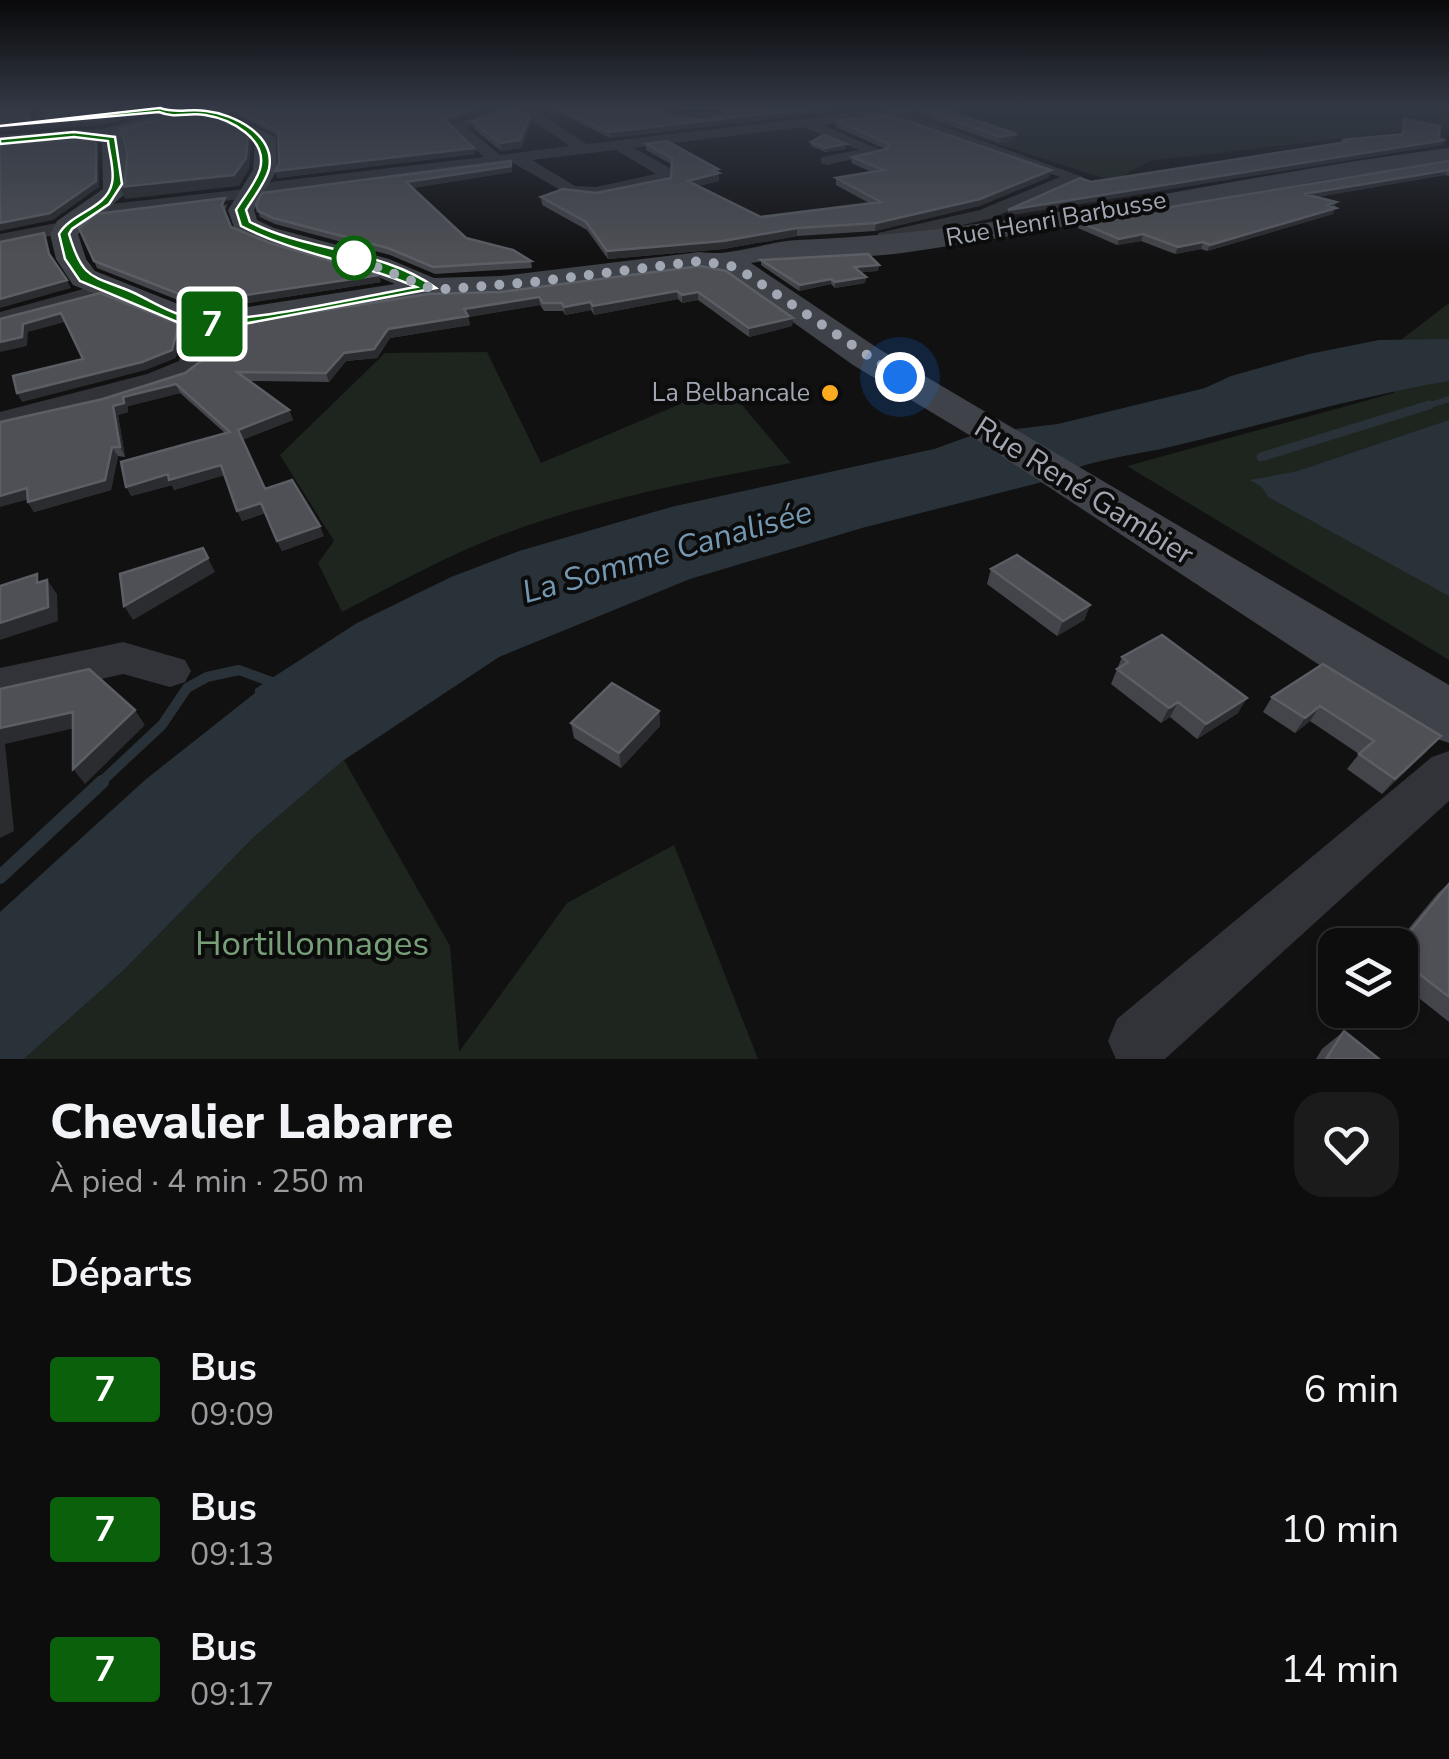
<!DOCTYPE html>
<html lang="fr">
<meta charset="utf-8">
<style>
body{margin:0;font-family:"Nunito Sans",sans-serif;background:#1b1b1c;color:#f1f3f6;height:100vh;display:flex;flex-direction:column;font-size:38px;white-space:nowrap}
*{box-sizing:border-box;margin:0}
p{font-size:32px;color:#9a9c9e}
.icon{flex:none;width:55px;height:55px;fill:none;stroke:currentColor;stroke-width:2;stroke-linecap:round;stroke-linejoin:round}
.map{position:relative;height:1059px;overflow:hidden}
.panel{display:flex;flex-direction:column;background:#0d0d0e;flex:1}
.panel>*{flex:none}
.badge{padding:0 20px;border-radius:8px;font-size:35px;line-height:65px}
.buttons{position:absolute;left:1318px;top:928px;display:grid;gap:20px}
.buttons a{display:grid;place-items:center;width:100px;height:100px;border-radius:20px;background:#0d0d0e;box-shadow:0 2px 8px #0004,0 0 0 2px #2d2d2e;font-size:50px}
.you{position:absolute;width:50px;height:50px;margin:-25px;border:8px solid #fff;border-radius:50%;background:#1a73e8;box-shadow:0 0 0 15px #1a73e833}
.map>.badge{position:absolute;translate:-50% -50%;box-shadow:0 0 0 5px #fff}
h2{padding:0 50px;font-size:38px;line-height:90px}
.round{display:grid;place-items:center;flex:none;width:105px;height:105px;border-radius:30px;background:#1b1b1c}
.headline{display:flex;align-items:center;justify-content:space-between;height:170px;padding:0 50px}
h1{font-size:48px;font-weight:800;line-height:75px}
ul{padding:0;list-style:none}
li{display:flex;align-items:center;gap:30px;height:140px;padding:0 50px}
li div{flex:1}
li b{display:block;font-size:38px}
li em{font-style:normal}
li .badge{min-width:110px;font-weight:700;text-align:center}
.map>svg:first-child{display:block}
</style>
<div class="map">
<svg width="1449" height="1059" viewBox="0 0 1449 1059">
<rect width="100%" height="100%" fill="#111112"/>
<path fill="#1d251e" d="M 949,108 L 1418,108 L 1449,115 L 1449,126 L 1150,161 L 1113,181 L 913,117 Z
M 1449,303 L 1449,660 L 1127,466 L 1394,393 L 1376,359 Z
M 487,352 L 541,463 L 725,385 L 791,463 C 693,481 594,500 501,535 C 446,556 394,585 342,612 L 318,563 L 334,541 L 280,455 L 385,353 Z
M 344,760 L 450,946 L 459,1052 L 567,903 L 674,845 L 758,1059 L 24,1059 L 124,970 L 254,837 Z"/>
<path fill="#293238" d="M 1449,339 L 1449,381 C 1355,397 1266,424 1174,446 C 1134,456 1085,459 1050,480 L 862,528 L 690,579 L 499,657 L 344,760 L 254,837 L 124,970 L 24,1059 L 0,1059 L 0,912 L 145,780 L 255,693 L 255,689 L 357,623 L 451,577 L 519,551 L 671,507 L 934,449 L 976,434 L 1058,424 L 1205,388 L 1231,376 L 1309,354 L 1379,340 Z
M 1449,420 L 1449,596 L 1268,497 L 1262,487 L 1250,480 L 1298,471 Z"/>
<g fill="none" stroke-linecap="round" stroke-linejoin="round">
<path stroke="#293238" stroke-width="6" d="M 1421,408 L 1449,399"/>
<path stroke="#293238" stroke-width="9" d="M 1261,457 L 1429,405"/>
<path stroke="#293238" stroke-width="10" d="M 99,784 L 162,725 L 187,688 L 207,677 L 239,670 L 277,684"/>
<path stroke="#293238" stroke-width="14" d="M 0,877 L 102,782"/>
<path fill="#323338" fill-rule="evenodd" d="M 0,108 L 10,108 L 3,112 Z
M 36,108 L 50,108 L 46,125 L 34,122 Z
M 155,108 L 173,108 L 160,114 Z
M 490,108 L 536,111 L 587,144 L 894,108 L 934,108 L 908,114 L 1083,177 L 993,218 L 885,243 L 878,241 L 878,233 L 980,210 L 1060,177 L 889,117 L 822,125 L 885,152 L 827,165 L 821,163 L 821,157 L 859,150 L 803,127 L 634,148 L 670,168 L 670,181 L 596,197 L 571,196 L 513,163 L 93,218 L 84,212 L 93,206 L 246,189 L 254,184 L 484,157 L 448,126 L 493,111 ZM 511,114 L 527,117 L 570,146 L 500,155 L 466,127 ZM 616,150 L 656,174 L 596,187 L 575,186 L 532,160 Z
M 648,108 C 661,108 670,113 682,114 C 697,115 711,109 724,116 C 702,128 668,123 648,108 Z
M 67,221 L 74,223 L 74,231 L 0,246 L 0,234 Z
M 105,283 L 116,290 L 113,295 L 0,326 L 0,312 Z
M 200,318 L 212,325 C 211,339 211,358 201,370 C 181,391 36,421 0,430 L 0,412 L 147,374 L 179,361 L 188,325 Z
M 123,642 L 185,660 L 191,671 L 185,682 L 170,687 L 123,674 L 0,702 L 0,668 Z
M 1449,751 L 1449,801 L 1165,1059 L 1116,1059 L 1108,1041 L 1117,1019 L 1432,757 Z"/>
<path fill="#3f4248" fill-rule="evenodd" d="M 184,108 L 241,108 L 226,114 L 276,137 L 277,170 L 254,210 L 257,220 L 274,228 L 389,259 L 434,278 L 501,276 L 700,252 C 730,257 765,242 797,240 C 1016,232 1231,175 1449,148 L 1449,162 C 1266,185 1085,227 902,253 C 852,260 801,254 751,263 L 879,349 L 1449,685 L 1449,743 L 1426,735 L 971,436 L 853,365 L 727,275 L 700,270 L 501,296 L 430,298 L 200,335 L 73,285 L 56,259 L 50,234 L 57,221 L 103,189 L 102,142 L 0,147 L 0,135 L 103,129 ZM 200,117 L 255,140 L 253,170 L 228,210 L 235,230 C 285,256 344,261 395,284 L 203,314 L 95,271 L 86,259 L 78,234 L 126,193 L 128,166 L 121,136 Z"/>
</g>
<path fill="#44454a" d="M 236,108 L 488,108 L 448,123 L 474,148 L 475,154 L 277,178 L 279,164 L 278,136 L 236,114 L 234,109 Z
M 550,108 L 653,108 L 674,118 L 706,120 L 726,114 L 714,109 L 682,110 L 671,108 L 862,108 L 610,138 Z
M 927,108 L 984,108 L 954,113 L 1015,140 L 999,143 L 921,115 L 922,109 Z
M 472,121 L 531,124 L 521,148 L 501,151 L 474,129 Z
M 837,121 L 1049,177 L 979,206 L 875,231 L 797,236 L 723,249 L 608,259 L 587,230 L 542,205 L 541,197 L 596,193 L 671,178 L 671,164 L 646,150 L 646,144 L 718,169 L 719,181 L 698,186 L 761,217 L 869,203 L 836,185 L 836,178 L 872,172 L 851,163 L 852,157 L 885,149 L 836,127 Z
M 811,142 L 846,149 L 825,152 L 811,146 Z
M 511,161 L 512,172 L 412,188 L 466,238 L 531,261 L 532,268 L 435,274 L 390,255 L 275,224 L 260,217 L 256,204 Z
M 1449,161 L 1449,176 L 1445,175 L 1316,197 L 1334,207 L 1333,214 L 1207,251 L 1201,249 L 1175,254 L 1141,241 L 1117,245 L 1078,228 L 1079,222 Z
M 227,204 L 225,211 L 231,227 L 270,243 L 381,282 L 203,310 L 97,268 L 94,261 Z
M 761,260 L 879,265 L 878,271 L 860,272 L 866,277 L 865,283 L 835,288 L 831,284 L 799,291 L 761,265 Z
M 700,266 L 793,318 L 792,326 L 749,337 L 698,300 L 682,303 L 678,299 L 594,315 L 591,310 L 565,315 L 563,311 L 544,311 L 540,305 L 468,317 L 470,325 L 390,338 L 377,358 L 346,361 L 329,382 L 249,381 L 289,410 L 293,420 L 242,440 L 265,489 L 324,536 L 282,551 L 265,513 L 242,521 L 224,475 L 174,490 L 172,485 L 131,496 L 226,434 L 180,393 L 128,406 L 128,412 L 118,415 L 125,457 L 118,456 L 111,490 L 34,512 L 28,502 L 28,499 L 103,399 L 500,292 Z
M 991,569 L 1090,605 L 1084,620 L 1057,636 L 987,584 Z
M 1122,657 L 1238,713 L 1197,739 L 1170,717 L 1161,723 L 1111,684 Z
M 1323,664 L 1427,751 L 1382,794 L 1347,769 L 1359,754 L 1310,721 L 1295,733 L 1263,712 L 1272,697 Z
M 659,711 L 660,726 L 621,768 L 574,738 L 571,723 Z
M 1449,883 L 1449,1022 L 1400,983 L 1400,945 L 1395,945 L 1438,893 Z
M 1344,1031 L 1379,1059 L 1316,1059 L 1322,1049 Z"/>
<path fill="#2b2c2f" d="M 30,108 L 33,108 L 31,124 L 42,123 L 45,129 L 0,131 L 0,125 L 28,119 Z
M 146,108 L 152,108 L 153,112 L 102,125 L 45,129 L 43,123 Z
M 474,108 L 488,108 L 445,124 L 444,119 Z
M 817,108 L 862,108 L 610,138 L 609,132 Z
M 955,108 L 984,108 L 943,115 L 944,110 Z
M 530,116 L 531,124 L 521,148 L 501,151 L 500,143 Z
M 248,132 L 251,142 L 249,169 L 239,186 L 125,199 L 120,187 Z
M 1017,134 L 1015,140 L 999,143 L 1000,137 Z
M 96,140 L 98,146 L 99,187 L 53,220 L 0,231 L 0,223 Z
M 1445,140 L 1443,145 L 1007,216 L 1008,210 Z
M 846,144 L 846,149 L 825,152 L 825,148 Z
M 474,148 L 475,154 L 277,178 L 275,171 Z
M 511,166 L 512,172 L 407,189 L 406,182 Z
M 718,169 L 719,181 L 688,188 L 688,181 Z
M 1051,170 L 1049,177 L 979,206 L 875,231 L 876,223 Z
M 1448,170 L 1445,175 L 1301,200 L 1304,194 Z
M 1336,202 L 1333,214 L 1207,251 L 1210,245 Z
M 797,228 L 797,236 L 723,249 L 608,259 L 607,251 Z
M 1143,234 L 1141,241 L 1117,245 L 1119,239 Z
M 1203,242 L 1201,249 L 1175,254 L 1178,247 Z
M 879,265 L 878,271 L 853,273 L 854,267 Z
M 379,275 L 381,282 L 203,310 L 200,302 Z
M 866,277 L 865,283 L 835,288 L 835,282 Z
M 831,279 L 831,284 L 799,291 L 800,285 Z
M 67,280 L 71,288 L 0,308 L 0,299 Z
M 677,291 L 678,299 L 594,315 L 593,306 Z
M 698,292 L 698,300 L 682,303 L 682,295 Z
M 539,297 L 540,305 L 468,317 L 470,325 L 390,338 L 377,358 L 346,361 L 329,382 L 326,373 L 344,353 L 388,329 L 464,309 Z
M 590,302 L 591,310 L 565,315 L 564,307 Z
M 61,313 L 65,322 L 28,332 L 27,346 L 0,352 L 0,342 L 23,324 Z
M 793,318 L 792,326 L 749,337 L 749,328 Z
M 179,324 L 182,332 L 176,358 L 146,370 L 22,402 L 17,393 Z
M 176,384 L 180,393 L 128,406 L 128,412 L 118,415 L 125,457 L 120,447 L 113,406 L 123,397 Z
M 289,410 L 293,420 L 242,440 L 238,430 Z
M 112,447 L 118,456 L 111,490 L 34,512 L 28,502 Z
M 221,465 L 225,475 L 174,490 L 172,485 L 131,496 L 126,487 L 168,474 Z
M 27,488 L 33,498 L 0,507 L 0,496 Z
M 261,503 L 266,513 L 242,521 L 237,511 Z
M 320,526 L 324,536 L 282,551 L 277,541 Z
M 203,548 L 215,572 L 133,620 L 124,606 Z
M 47,580 L 57,594 L 58,621 L 0,640 L 0,623 Z
M 1090,605 L 1084,620 L 1057,636 L 1063,621 Z
M 1247,698 L 1238,713 L 1197,739 L 1206,724 Z
M 1178,702 L 1170,717 L 1161,723 L 1169,708 Z
M 1320,706 L 1310,721 L 1295,733 L 1305,718 Z
M 135,710 L 145,725 L 85,784 L 73,769 Z
M 659,711 L 660,726 L 621,768 L 619,753 Z
M 73,712 L 84,726 L 5,744 L 14,831 L 0,838 L 0,728 Z
M 1441,736 L 1427,751 L 1382,794 L 1395,779 Z"/>
<path fill="#4e5055" stroke="#5b5e64" stroke-width="2.5" d="M 5,108 L 30,108 L 28,119 L 42,123 L 0,125 L 0,110 Z
M 49,108 L 146,108 L 100,120 L 43,123 L 47,120 Z
M 236,108 L 474,108 L 444,119 L 474,148 L 275,171 L 279,164 L 278,131 L 234,109 Z
M 560,108 L 653,108 L 674,118 L 706,120 L 725,114 L 727,109 L 724,108 L 817,108 L 609,132 Z
M 927,108 L 955,108 L 944,110 L 1017,134 L 1000,137 L 922,109 Z
M 510,110 L 530,116 L 520,140 L 500,143 L 472,121 Z
M 196,111 L 248,132 L 246,158 L 234,175 L 120,187 L 125,182 L 127,155 L 121,129 Z
M 889,115 L 1051,170 L 980,199 L 876,223 L 797,228 L 723,241 L 607,251 L 586,222 L 541,197 L 563,189 L 596,193 L 671,178 L 672,158 L 646,144 L 667,141 L 718,169 L 712,170 L 719,173 L 688,181 L 761,217 L 881,202 L 836,178 L 884,170 L 852,157 L 887,149 L 889,144 L 837,121 Z
M 1404,119 L 1440,126 L 1439,139 L 1445,140 L 1008,210 L 1080,178 L 1091,182 L 1347,142 L 1342,140 L 1403,134 Z
M 824,135 L 846,144 L 825,148 L 811,142 Z
M 96,140 L 96,181 L 50,213 L 0,223 L 0,144 Z
M 511,161 L 511,166 L 406,182 L 466,238 L 513,250 L 531,261 L 433,267 L 388,248 L 273,218 L 258,211 L 256,204 L 262,193 Z
M 1449,161 L 1449,170 L 1304,194 L 1336,202 L 1328,205 L 1336,208 L 1210,245 L 1203,242 L 1178,247 L 1143,234 L 1119,239 L 1079,222 Z
M 225,198 L 222,205 L 231,227 L 270,243 L 379,275 L 200,302 L 94,261 L 79,228 L 96,214 Z
M 44,233 L 49,254 L 67,280 L 0,299 L 0,242 Z
M 868,254 L 879,265 L 854,267 L 866,277 L 835,282 L 831,279 L 800,285 L 761,260 Z
M 700,266 L 726,271 L 793,318 L 749,328 L 698,292 L 682,295 L 677,291 L 593,306 L 590,302 L 564,307 L 562,303 L 543,303 L 539,297 L 464,309 L 468,316 L 388,329 L 374,349 L 344,353 L 326,373 L 237,372 L 289,410 L 238,430 L 265,489 L 292,480 L 320,526 L 277,541 L 261,503 L 237,511 L 221,465 L 169,480 L 168,474 L 126,487 L 121,462 L 230,432 L 176,384 L 123,397 L 124,403 L 113,406 L 120,447 L 112,447 L 105,480 L 28,502 L 27,488 L 0,496 L 0,422 L 103,399 L 185,373 L 204,359 L 212,328 L 428,294 L 500,292 Z
M 100,293 L 179,324 L 172,350 L 142,362 L 17,393 L 13,376 L 83,359 L 61,313 L 23,324 L 22,337 L 0,342 L 0,319 Z
M 203,548 L 208,558 L 124,606 L 120,574 Z
M 1017,555 L 1090,605 L 1063,621 L 991,569 Z
M 37,574 L 37,583 L 47,580 L 48,607 L 0,623 L 0,586 Z
M 1162,635 L 1247,698 L 1206,724 L 1178,702 L 1169,708 L 1117,669 L 1128,662 L 1122,657 Z
M 1323,664 L 1441,736 L 1395,779 L 1359,754 L 1374,741 L 1320,706 L 1305,718 L 1272,697 Z
M 89,669 L 135,710 L 73,769 L 73,712 L 0,728 L 0,689 Z
M 612,683 L 659,711 L 619,753 L 571,723 Z
M 1449,884 L 1449,997 L 1400,959 L 1399,945 Z
M 1344,1031 L 1379,1059 L 1326,1059 Z"/>
<linearGradient id="sky" x2="0" y2="1"><stop stop-color="#09090a"/><stop offset="0.42" stop-color="#323844"/><stop offset="1" stop-color="#323844" stop-opacity="0"/></linearGradient>
<rect width="1449" height="256" fill="url(#sky)"/>
<path fill="#0b610b" stroke="#fff" stroke-width="2.5" d="M 160,108 C 177,114 189,108 206,111 C 234,114 276,135 269,169 C 266,182 253,198 246,210 L 250,222 C 308,252 383,249 436,288 L 222,328 L 184,325 L 80,281 L 65,259 L 59,234 C 70,213 107,209 112,183 C 115,171 109,153 108,141 L 74,137 L 0,144 L 0,139 L 74,132 L 115,137 L 122,184 L 109,204 L 72,229 L 69,234 C 83,281 92,275 132,292 C 150,300 169,313 188,317 C 234,328 363,296 416,287 C 360,262 295,254 241,226 L 236,210 C 243,198 256,183 260,169 C 268,139 231,119 205,115 C 188,112 176,119 159,112 L 0,126 Z"/>
<g fill="none" stroke-linecap="round" stroke-linejoin="round">
<path stroke="#a1a8b4" stroke-width="10" stroke-dasharray="0 18" d="M 354,258 L 349,256 L 430,288 L 447,289 L 534,282 L 700,261 L 736,267 L 900,377"/>
</g>
<circle fill="#fff" stroke="#0b610b" stroke-width="5" cx="354" cy="258" r="20"/>
<circle fill="#fcaa1f" stroke="#0c0c0d" stroke-width="4" cx="830" cy="393" r="10"/>
<g text-anchor="middle" dominant-baseline="central" stroke-width="8" stroke-linejoin="round" paint-order="stroke">
<g font-size="25" fill="#a1a8b4" stroke="#0c0c0d">
<text transform="translate(1056 219) rotate(-10)">Rue Henri Barbusse</text>
</g>
<g font-size="25" fill="#a1a8b4" stroke="#0c0c0d" text-anchor="end">
<text x="810" y="393">La Belbancale</text>
</g>
<g font-size="30" fill="#a1a8b4" stroke="#0c0c0d">
<text transform="translate(1084 491) rotate(32)">Rue René Gambier</text>
</g>
<g font-size="32" font-style="italic" fill="#7598b2" stroke="#0c0c0d">
<text transform="translate(667 552) rotate(-16)">La Somme Canalisée</text>
</g>
<g font-size="35" fill="#77a078" stroke="#0c0c0d">
<text x="312" y="943">Hortillonnages</text>
</g>
</g>
</svg>
<div class="buttons">
<a><svg class="icon" aria-label="layers" viewBox="0 0 24 24"><path d="M12 4l9 5-9 5-9-5zM3 14l9 5 9-5"/></svg></a>
</div>
<div class="you" style="left:900px;top:377px"></div>
<b class="badge" style="left:212px;top:324px;background:#0b610b;color:#fff">7</b>
</div>
<section class="panel">
<div class="headline"><div><h1>Chevalier Labarre</h1><p>À pied · 4 min · 250 m</p></div><a class="round"><svg class="icon" aria-label="heart" viewBox="0 0 24 24"><path d="M12 20l-8-8c-3-5 5-10 8-4 3-6 11-1 8 4z"/></svg></a></div>
<h2>Départs</h2>
<ul>
<li><span class="badge" style="background:#0b610b;color:#fff">7</span><div><b>Bus</b><p>09:09</p></div><em>6 min</em></li>
<li><span class="badge" style="background:#0b610b;color:#fff">7</span><div><b>Bus</b><p>09:13</p></div><em>10 min</em></li>
<li><span class="badge" style="background:#0b610b;color:#fff">7</span><div><b>Bus</b><p>09:17</p></div><em>14 min</em></li>
</ul>
</section>
